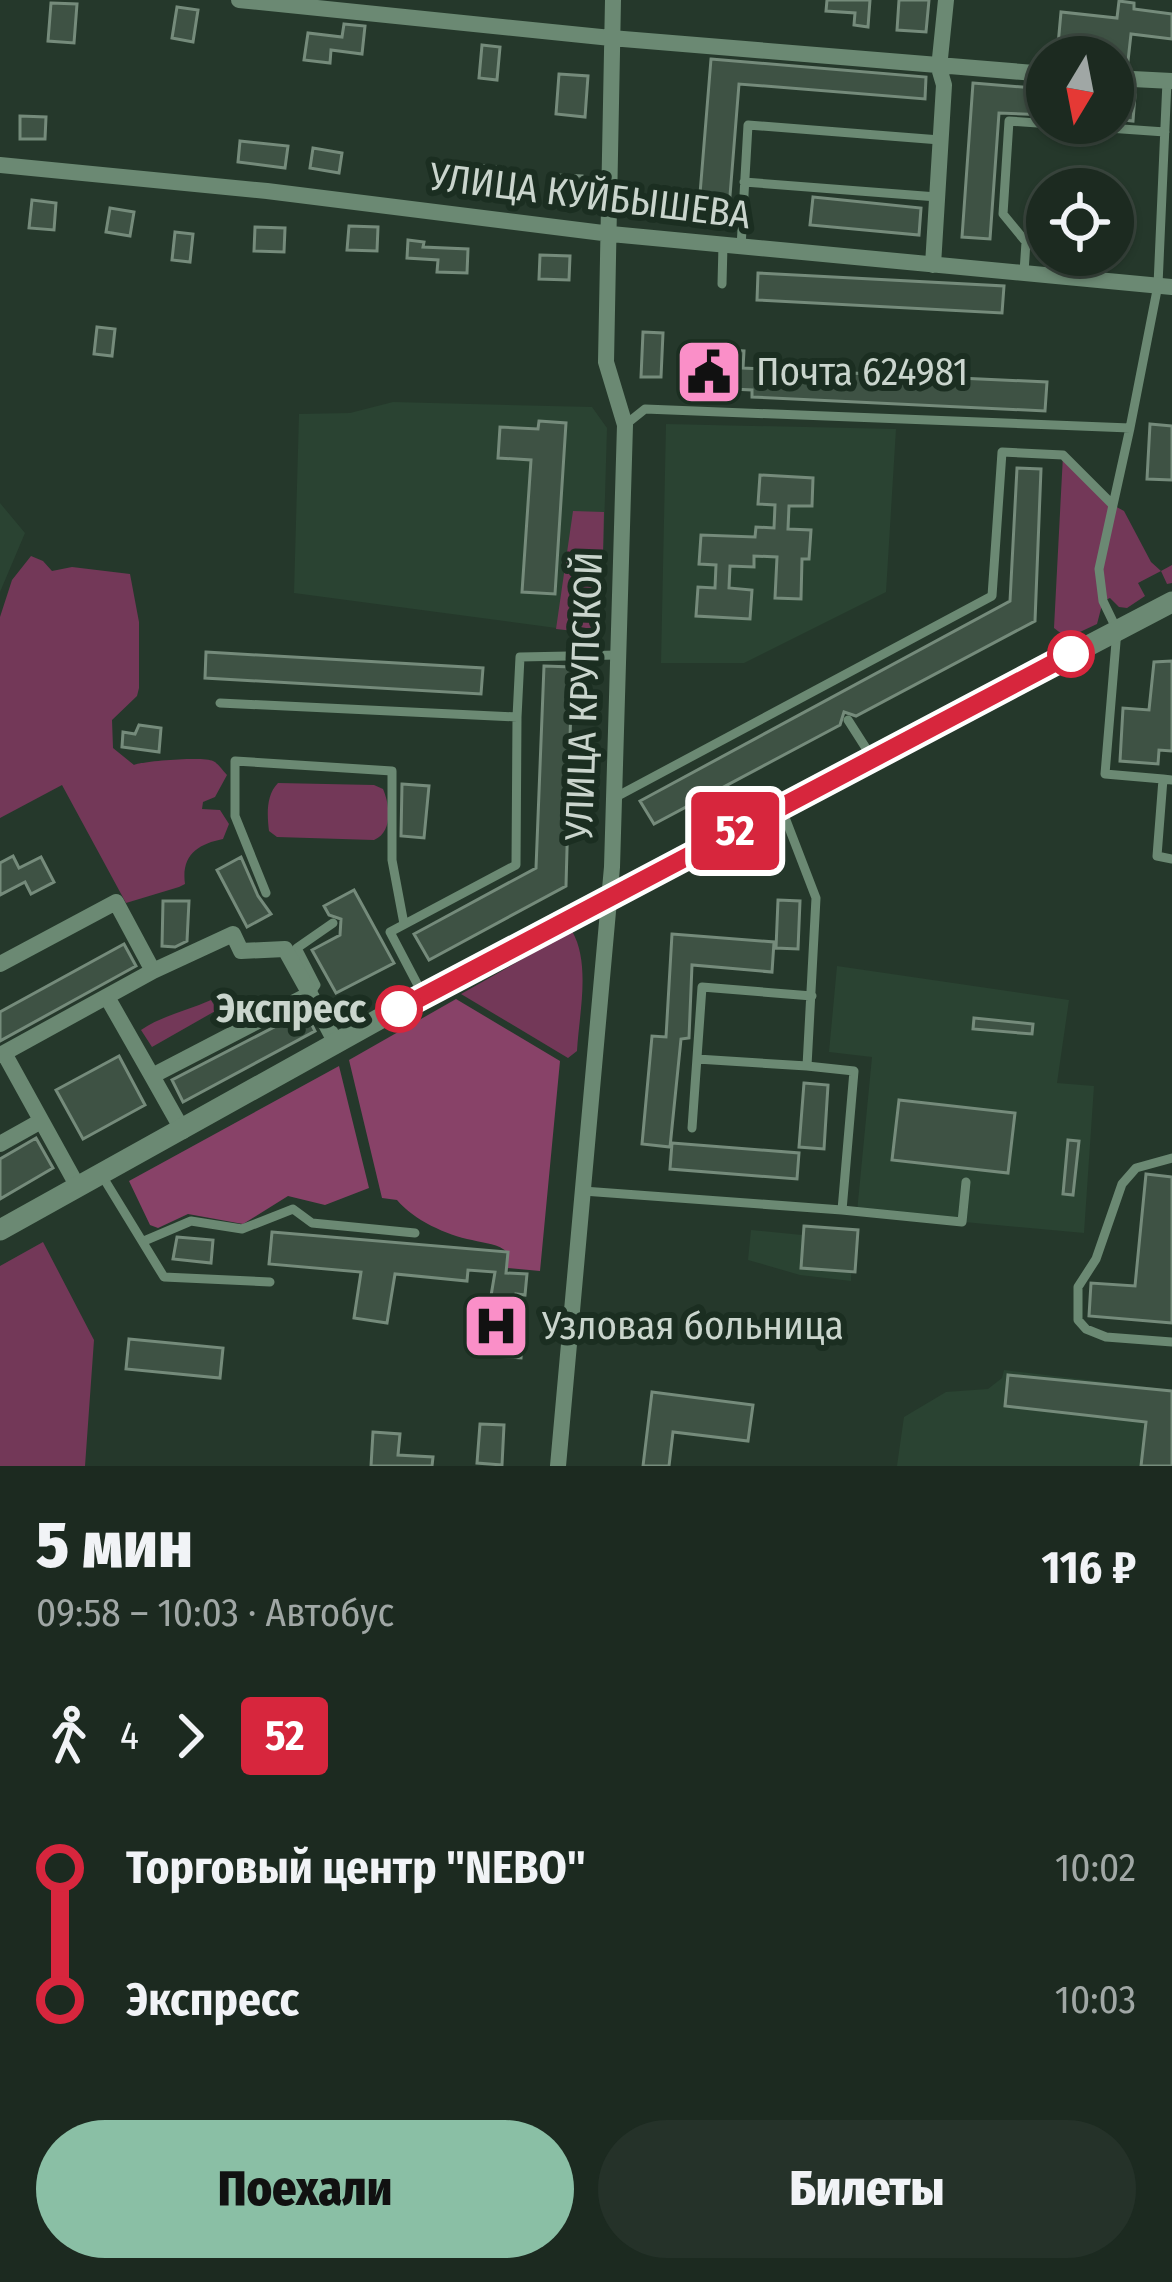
<!DOCTYPE html>
<html lang="ru">
<meta charset="utf-8">
<style>
body{margin:0;font-family:"Fira Sans Condensed",sans-serif;background:#253229;color:#f1f3f6;height:100vh;display:flex;flex-direction:column;font-size:45px;white-space:nowrap}
*{box-sizing:border-box;margin:0}
p{font-size:39px;color:#a0a7a5}
.icon{flex:none;width:66px;height:66px;fill:none;stroke:currentColor;stroke-width:2;stroke-linecap:round;stroke-linejoin:round}
.map{position:relative;height:1466px;overflow:hidden}
.side{display:flex;flex-direction:column;background:#1c2a20;flex:1}
.side>*{flex:none}
.badge{padding:0 24px;border-radius:9px;font-size:42px;line-height:78px}
.needle{width:78px;rotate:190deg}
.controls{position:absolute;left:1026px;top:36px;display:grid;gap:24px}
.controls a{display:grid;place-items:center;width:108px;height:108px;border-radius:50%;background:#1c2a20;box-shadow:0 3px 9px #0004,0 0 0 3px #3a463e;font-size:60px}
.map>.badge{position:absolute;translate:-50% -50%;box-shadow:0 0 0 6px #fff}
.legs{display:flex;align-items:center;gap:18px;height:132px;padding:0 36px;font-size:39px}
.legs p{margin-inline-start:auto}
.overview{display:flex;align-items:center;justify-content:space-between;height:204px;padding:0 36px}
h1{font-size:66px;font-weight:800;line-height:90px}
.primary-button{display:flex;gap:24px;margin-top:auto;padding:24px 36px}
.primary-button a{flex:1;height:138px;border-radius:72px;background:#8abfa5;color:#111;font-size:48px;font-weight:800;line-height:138px;text-align:center}
.primary-button a+a{background:#253229;color:#f1f3f6}
ul{padding:0 36px;list-style:none}
li{display:flex;align-items:center;gap:42px;height:132px;font-size:45px}
li i{display:grid;place-items:center;width:18px;height:100%;margin:0 15px;background:currentColor}
li i::after{content:'';width:30px;height:30px;margin:-15px;border:9px solid;border-radius:50%;background:#1c2a20}
li p{margin-inline-start:auto}
li:first-child i{background:linear-gradient(#0000 50%,currentColor 0)}
li:last-child i{background:linear-gradient(currentColor 50%,#0000 0)}
.map>svg:first-child{display:block}
</style>
<div class="map">
<svg width="1172" height="1466" viewBox="0 0 1172 1466">
<rect width="100%" height="100%" fill="#25382b"/>
<path fill="#2a4332" d="M 393,402 L 592,407 L 607,428 L 601,634 L 294,593 L 299,414 L 350,413 Z
M 666,424 L 896,429 L 886,592 L 744,663 L 661,663 Z
M 0,503 L 25,533 L 0,592 Z
M 837,966 L 1069,1000 L 1057,1083 L 1094,1086 L 1084,1233 L 857,1212 L 872,1057 L 829,1052 Z
M 751,1230 L 852,1240 L 851,1281 L 800,1275 L 748,1260 Z
M 1004,1370 L 1172,1390 L 1172,1466 L 897,1466 L 904,1417 L 946,1392 L 988,1389 L 1002,1378 Z"/>
<path fill="#733858" d="M 1063,455 L 1113,505 L 1124,511 L 1151,562 L 1161,571 L 1172,565 L 1172,583 L 1167,584 L 1161,571 L 1138,583 L 1145,596 L 1127,608 L 1119,607 L 1110,598 L 1103,601 L 1097,624 L 1067,638 L 1054,628 Z
M 573,511 L 604,512 L 601,634 L 556,629 Z
M 31,556 L 43,561 L 52,571 L 72,567 L 130,574 L 139,622 L 139,688 L 137,696 L 112,720 L 113,748 L 134,765 C 142,761 205,756 213,761 C 219,764 222,770 227,775 L 215,797 L 203,802 L 202,809 L 220,810 L 229,824 L 223,839 C 198,844 181,855 185,884 L 179,887 L 126,903 L 62,785 L 0,818 L 0,617 L 12,580 Z
M 278,783 L 374,785 L 383,789 C 390,805 393,832 374,840 L 277,837 L 269,831 C 267,815 266,795 278,783 Z
M 572,931 C 591,964 579,1014 577,1051 L 568,1058 L 461,994 Z
M 211,1000 L 217,1010 L 152,1047 L 141,1030 C 163,1015 187,1011 211,1000 Z
M 43,1242 L 94,1340 L 85,1466 L 0,1466 L 0,1266 Z"/>
<path fill="#884268" d="M 456,999 L 560,1061 L 540,1271 L 507,1268 L 508,1253 C 498,1243 486,1244 472,1240 C 446,1235 414,1220 397,1200 L 382,1198 L 349,1060 Z
M 339,1066 L 369,1188 L 325,1205 L 288,1196 L 243,1224 L 188,1214 L 158,1228 L 150,1225 L 129,1181 Z"/>
<path fill="#3e5244" stroke="#758b7b" stroke-width="3" d="M 827,0 L 870,0 L 868,27 L 854,25 L 855,13 L 826,11 Z
M 899,0 L 929,0 L 926,32 L 897,30 Z
M 1119,1 L 1134,3 L 1134,9 L 1172,14 L 1172,39 L 1131,34 L 1128,61 L 1057,56 L 1061,12 L 1117,18 Z
M 51,3 L 77,4 L 74,43 L 48,41 Z
M 177,7 L 198,10 L 193,42 L 172,38 Z
M 344,24 L 365,26 L 362,54 L 331,50 L 330,63 L 304,60 L 308,33 L 342,37 Z
M 482,45 L 500,47 L 497,80 L 479,78 Z
M 711,59 L 926,77 L 925,99 L 739,84 L 729,208 L 699,206 Z
M 559,74 L 588,76 L 585,117 L 556,114 Z
M 973,83 L 1047,89 L 1047,115 L 999,113 L 990,239 L 962,237 Z
M 1113,94 L 1135,95 L 1133,121 L 1113,119 Z
M 20,116 L 46,117 L 45,139 L 20,139 Z
M 240,141 L 288,146 L 285,168 L 238,162 Z
M 313,148 L 342,153 L 339,173 L 310,168 Z
M 470,165 L 501,167 L 499,195 L 468,192 Z
M 557,175 L 582,176 L 581,196 L 556,195 Z
M 813,197 L 921,208 L 919,235 L 810,225 Z
M 32,200 L 56,203 L 54,230 L 29,228 Z
M 110,208 L 134,212 L 130,236 L 106,232 Z
M 349,226 L 378,227 L 377,251 L 347,250 Z
M 255,227 L 285,228 L 284,252 L 254,251 Z
M 175,232 L 193,234 L 190,262 L 172,260 Z
M 408,240 L 424,242 L 423,247 L 468,249 L 467,273 L 437,272 L 438,260 L 407,258 Z
M 540,255 L 570,256 L 569,280 L 539,279 Z
M 758,273 L 1004,286 L 1002,313 L 757,300 Z
M 97,327 L 115,329 L 112,356 L 94,354 Z
M 643,332 L 663,333 L 661,377 L 641,377 Z
M 692,348 L 744,351 L 743,368 L 1047,382 L 1045,411 L 752,397 L 752,390 L 690,387 Z
M 539,421 L 566,423 L 555,594 L 522,592 L 531,460 L 498,458 L 500,427 L 538,429 Z
M 1150,424 L 1172,426 L 1172,480 L 1147,479 Z
M 1017,468 L 1041,469 L 1035,621 L 856,716 L 844,712 L 840,725 L 654,824 L 640,801 L 1010,601 Z
M 760,475 L 813,478 L 812,506 L 789,506 L 788,529 L 811,530 L 809,559 L 802,559 L 801,599 L 775,598 L 777,557 L 754,556 L 754,567 L 730,566 L 729,588 L 752,590 L 750,619 L 696,616 L 698,587 L 715,588 L 716,565 L 699,564 L 701,535 L 755,537 L 756,527 L 774,528 L 775,505 L 758,504 Z
M 206,652 L 483,668 L 481,694 L 205,678 Z
M 1172,661 L 1172,751 L 1159,750 L 1158,764 L 1120,761 L 1123,708 L 1149,710 L 1154,662 Z
M 544,666 L 572,667 L 566,886 L 429,960 L 414,934 L 536,868 Z
M 139,725 L 161,728 L 159,752 L 122,747 L 123,732 L 135,734 Z
M 402,784 L 429,786 L 424,838 L 401,836 Z
M 13,856 L 19,868 L 41,857 L 54,882 L 31,894 L 25,882 L 0,895 L 0,863 Z
M 241,857 L 258,896 L 271,914 L 247,927 L 217,870 Z
M 354,890 L 394,963 L 336,993 L 312,950 L 340,935 L 341,919 L 329,915 L 324,906 Z
M 778,900 L 800,901 L 798,949 L 776,948 Z
M 163,901 L 189,901 L 187,941 L 175,947 L 162,946 Z
M 672,934 L 774,942 L 772,972 L 692,965 L 689,1038 L 681,1039 L 670,1147 L 642,1144 L 652,1036 L 666,1037 Z
M 124,944 L 136,966 L 0,1041 L 0,1012 Z
M 305,1011 L 315,1031 L 183,1102 L 172,1080 Z
M 974,1018 L 1033,1024 L 1032,1034 L 973,1029 Z
M 119,1056 L 145,1105 L 83,1139 L 56,1090 Z
M 804,1083 L 828,1085 L 824,1149 L 799,1147 Z
M 899,1100 L 1015,1113 L 1008,1173 L 892,1160 Z
M 36,1138 L 53,1168 L 0,1199 L 0,1159 Z
M 1068,1140 L 1079,1141 L 1073,1195 L 1063,1194 Z
M 672,1143 L 799,1153 L 797,1179 L 670,1169 Z
M 1146,1174 L 1172,1177 L 1172,1323 L 1089,1316 L 1091,1283 L 1135,1286 Z
M 804,1226 L 858,1230 L 855,1272 L 801,1268 Z
M 272,1232 L 508,1252 L 506,1273 L 527,1274 L 525,1295 L 516,1294 L 513,1337 L 522,1337 L 521,1358 L 481,1355 L 495,1272 L 468,1270 L 467,1281 L 395,1274 L 387,1323 L 354,1318 L 361,1272 L 269,1264 Z
M 177,1237 L 213,1240 L 211,1263 L 173,1259 Z
M 129,1339 L 223,1348 L 220,1378 L 126,1369 Z
M 1008,1375 L 1172,1391 L 1172,1466 L 1141,1466 L 1146,1422 L 1005,1406 Z
M 652,1392 L 753,1405 L 748,1441 L 673,1432 L 669,1466 L 643,1466 Z
M 480,1424 L 504,1425 L 502,1465 L 477,1463 Z
M 373,1432 L 400,1434 L 398,1455 L 433,1457 L 432,1466 L 371,1466 Z"/>
<g fill="none" stroke-linecap="round" stroke-linejoin="round">
<path stroke="#6b8973" stroke-width="9" d="M 744,182 L 937,197
M 741,247 L 748,125 L 940,140
M 1024,272 L 1026,242 L 1003,214 L 1009,121 L 1165,132
M 722,284 L 723,245
M 625,425 L 645,409 L 1130,428 L 1158,285 L 1167,81
M 1113,505 L 1130,428
M 220,703 L 517,717 L 520,657 L 618,655
M 848,720 L 871,756
M 1172,780 L 1163,779 L 1157,856 L 1172,859
M 614,798 L 992,596 L 1002,452 L 1063,455 L 1113,505 L 1099,569 L 1103,601 L 1117,630 L 1105,774 L 1163,779
M 266,893 L 235,816 L 235,761 L 392,771 L 392,860 L 404,924
M 422,993 L 390,932 L 516,865 L 517,717
M 310,994 L 316,985 L 297,948 L 333,923
M 697,1059 L 807,1066
M 692,1128 L 702,987 L 812,996
M 1172,1158 L 1136,1168 L 1122,1184 L 1096,1259 L 1078,1287 L 1078,1320 L 1086,1329 L 1106,1337 L 1172,1342
M 101,1174 L 164,1277 L 270,1282
M 583,1191 L 842,1210 L 854,1071 L 807,1066 L 816,898 L 781,807
M 842,1210 L 962,1222 L 966,1182
M 144,1241 L 191,1221 L 242,1229 L 293,1209 L 312,1223 L 415,1233"/>
<path stroke="#6b8973" stroke-width="16" d="M 239,0 L 611,38 L 1047,74
M 1113,78 L 1172,81
M 0,165 L 267,191 L 611,234 L 1172,287
M 933,265 L 944,85 L 939,68 L 946,0
M 0,964 L 116,902 L 153,971 L 4,1053
M 153,971 L 233,934 L 241,951 L 285,949 L 310,994
M 107,997 L 152,1076
M 0,1055 L 4,1053 L 78,1187
M 183,1131 L 152,1076 L 310,994 L 337,1045
M 0,1144 L 41,1121
M 558,1466 L 612,867 L 625,425 L 606,362 L 613,0"/>
<path stroke="#6b8973" stroke-width="21" d="M 0,1230 L 453,978 L 1172,602"/>
</g>
<g fill="none" stroke-linecap="round" stroke-linejoin="round">
<g stroke="#fff" stroke-width="27">
<path id="line-1" d="M 399,1009 L 1071,654"/>
</g>
<use href="#line-1" stroke="#d7263d" stroke-width="18"/>
</g>
<defs>
<g id="civic-square" transform="scale(3.45)"><rect x="-9" y="-9" width="18" height="18" rx="4" fill="#fa8fc8" stroke="#1b2e21"/><path d="M-.6-6.5H3V-4.5H.6V-3L4-1V1h2V6H-6V1h2V-1L-.6-3ZM-1.2 2.5V6h2.4V2.5Z" fill="#111"/></g>
<g id="hospital-square" transform="scale(3.45)"><rect x="-9" y="-9" width="18" height="18" rx="4" fill="#fa8fc8" stroke="#1b2e21"/><path d="M-5-5h3v3.5h4V-5h3V5h-3V1.5h-4V5h-3Z" fill="#111"/></g>
</defs>
<g fill-rule="evenodd">
<use href="#civic-square" x="709" y="372"/>
<use href="#hospital-square" x="496" y="1326"/>
</g>
<g fill="#fff" stroke="#d7263d" stroke-width="6">
<circle cx="1071" cy="654" r="21"/>
<circle cx="399" cy="1009" r="21"/>
</g>
<g text-anchor="middle" dominant-baseline="central" stroke-width="12" stroke-linejoin="round" paint-order="stroke">
<g font-size="39" fill="#cad5cd" stroke="#1b2e21">
<text transform="translate(590 196) rotate(7)">УЛИЦА КУЙБЫШЕВА</text>
<text transform="translate(584 696) rotate(-88)">УЛИЦА КРУПСКОЙ</text>
</g>
<g font-size="39" fill="#cad5cd" stroke="#1b2e21" text-anchor="start">
<text x="756" y="372">Почта 624981</text>
<text x="542" y="1326">Узловая больница</text>
</g>
<g font-size="39" font-weight="bold" fill="#cad5cd" stroke="#1b2e21" text-anchor="end">
<text x="366" y="1009">Экспресс</text>
</g>
</g>
</svg>
<div class="controls">
<a><svg class="needle" viewBox="-14 -14 28 28"><path d="M0-13l5 13h-10z" fill="#e53935"/><path d="M0 13l5-13h-10z" fill="#a0a7a5"/></svg></a>
<a><svg class="icon" aria-label="locate" viewBox="0 0 24 24"><circle cx="12" cy="12" r="6"/><path d="M12 2v4M12 18v4M2 12h4M18 12h4"/></svg></a>
</div>
<b class="badge" style="left:735px;top:831px;background:#d7263d;color:#fff">52</b>
</div>
<section class="side">
<div class="overview"><div><h1>5 мин</h1><p>09:58 – 10:03 · Автобус</p></div><b>116 ₽</b></div>
<div class="legs"><svg class="icon" aria-label="walk" viewBox="0 0 24 24"><circle cx="13" cy="4" r="2"/><path d="M13 8l-2 6 4 7M11 14l-3 7M7 12l3-4h3l4 4"/></svg>4<svg class="icon" aria-label="forward" viewBox="0 0 24 24"><path d="M9 5l7 7-7 7"/></svg><b class="badge" style="background:#d7263d;color:#fff">52</b></div>
<ul>
<li><i style="color:#d7263d"></i><b>Торговый центр &quot;NEBO&quot;</b><p>10:02</p></li>
<li><i style="color:#d7263d"></i><b>Экспресс</b><p>10:03</p></li>
</ul>
<div class="primary-button"><a>Поехали</a><a>Билеты</a></div>
</section>
